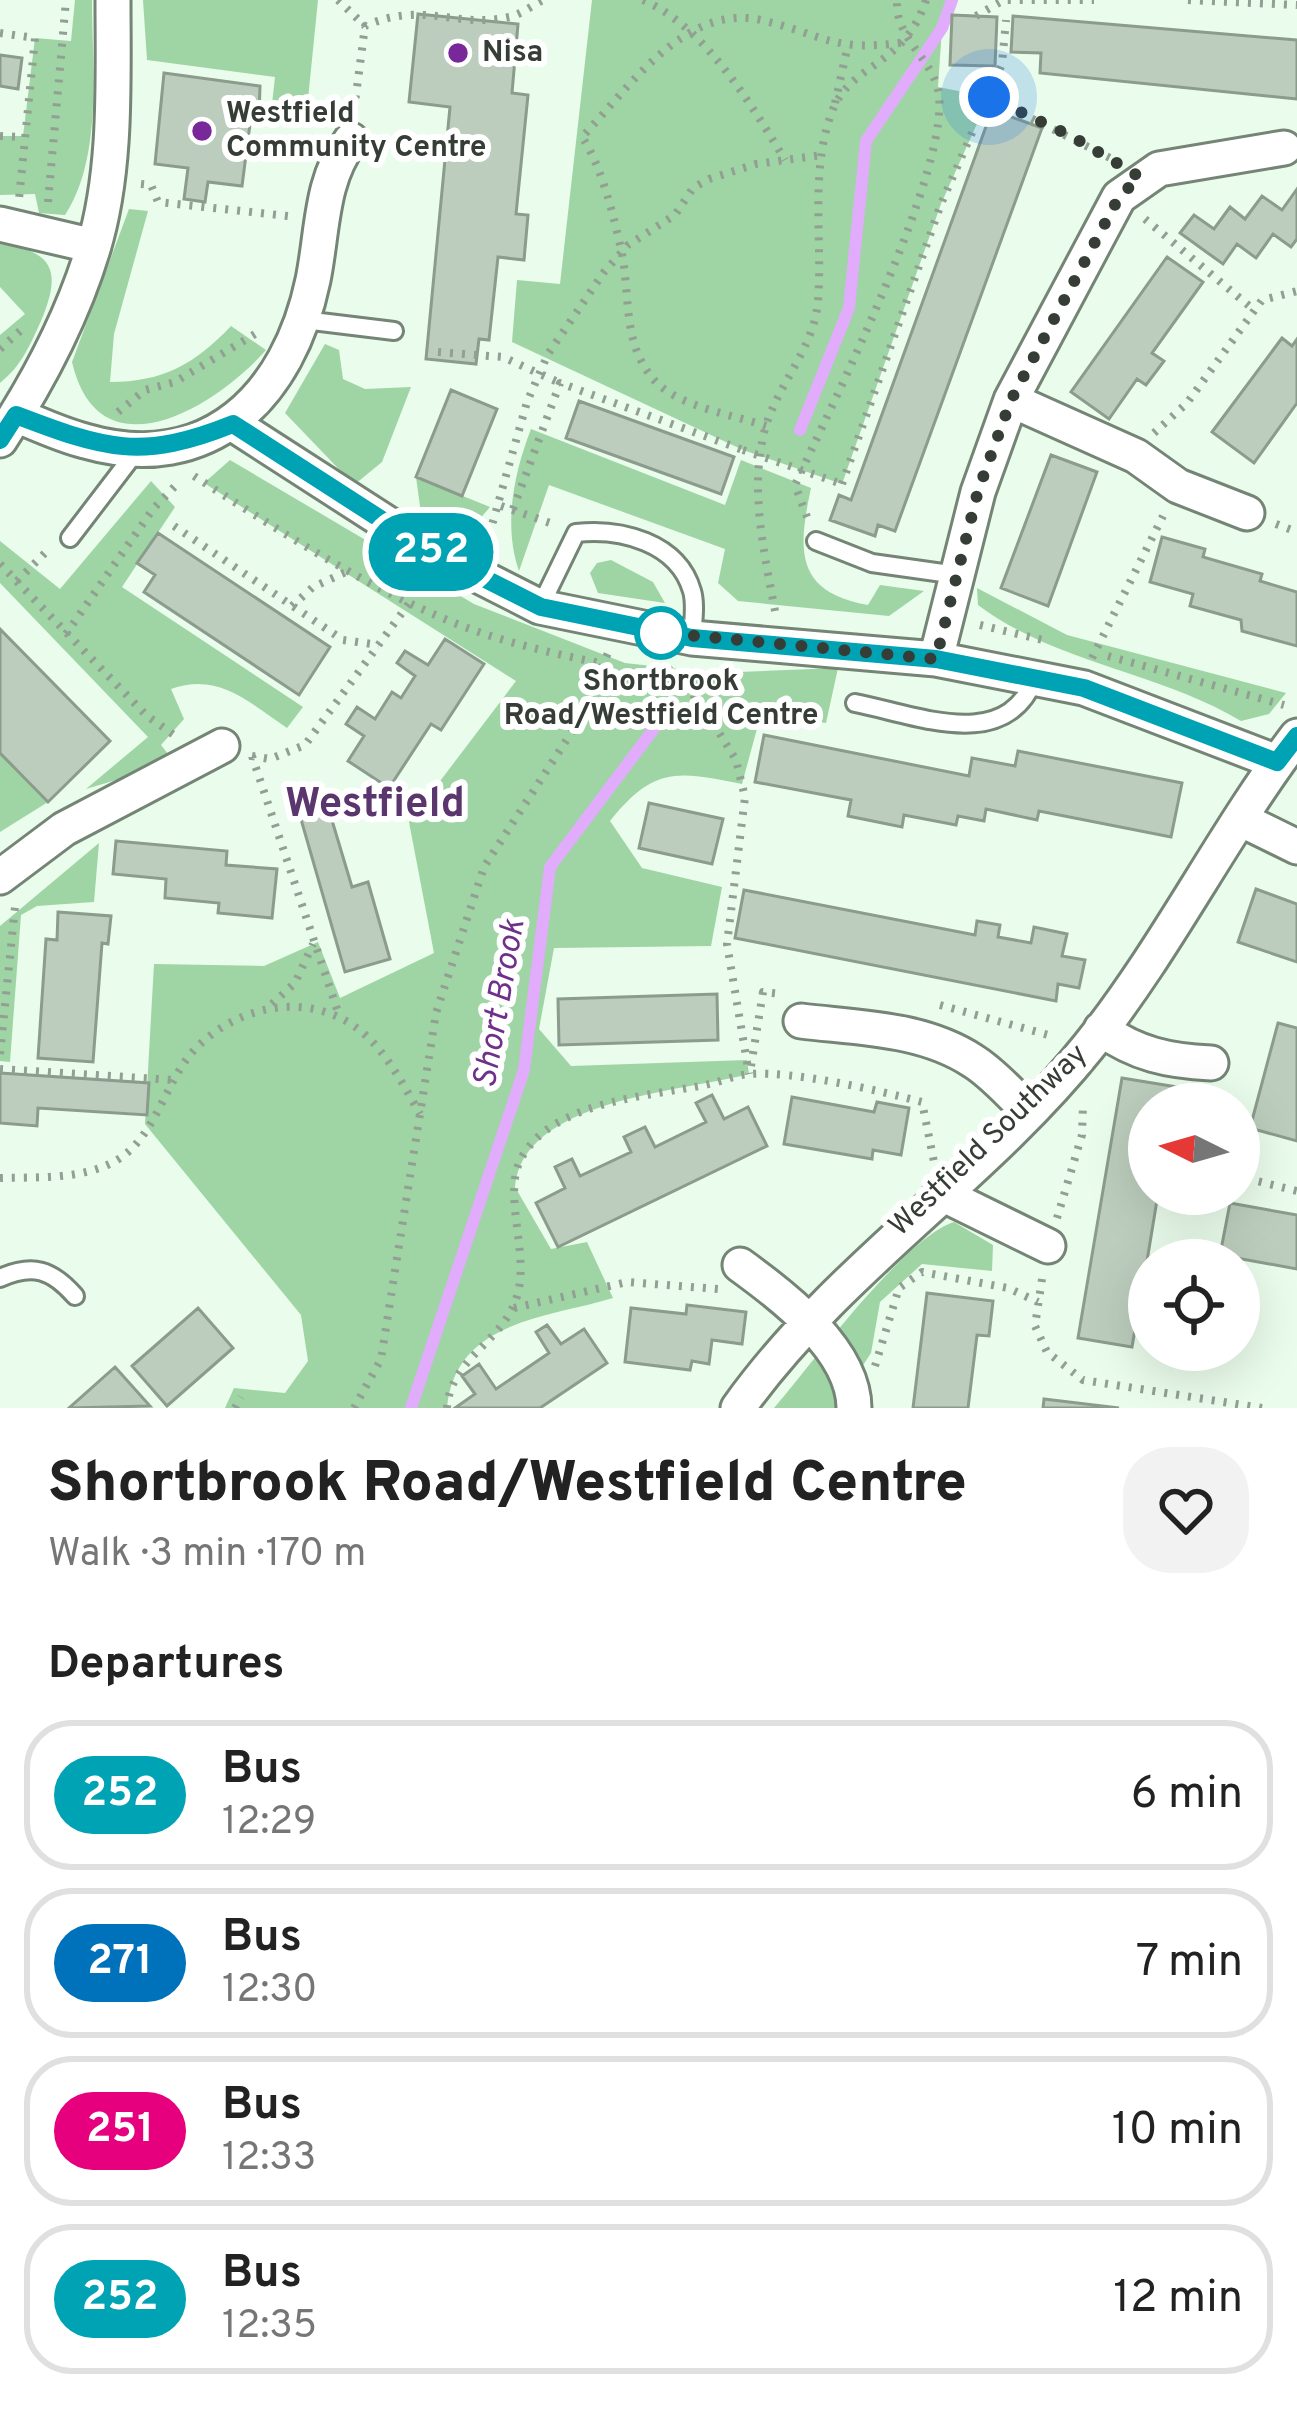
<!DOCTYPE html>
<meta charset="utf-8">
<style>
body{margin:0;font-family:Overpass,sans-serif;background:#f2f2f2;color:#222;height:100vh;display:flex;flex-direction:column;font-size:45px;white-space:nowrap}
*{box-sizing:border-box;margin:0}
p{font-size:39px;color:#767676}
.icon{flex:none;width:66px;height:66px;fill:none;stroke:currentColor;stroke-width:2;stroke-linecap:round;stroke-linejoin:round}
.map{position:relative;height:1408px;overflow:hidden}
.drawer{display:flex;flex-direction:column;background:#fff;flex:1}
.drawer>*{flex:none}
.badge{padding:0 24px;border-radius:39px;font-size:42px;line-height:78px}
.needle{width:78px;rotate:275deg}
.controls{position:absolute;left:1128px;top:1083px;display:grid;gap:24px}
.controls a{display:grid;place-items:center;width:132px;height:132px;border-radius:50%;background:#fff;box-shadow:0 12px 48px #0002;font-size:60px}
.you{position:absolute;width:60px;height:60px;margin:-30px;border:9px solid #fff;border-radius:50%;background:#1a73e8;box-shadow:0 0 0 18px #1a73e833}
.map>.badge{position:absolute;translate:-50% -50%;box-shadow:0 0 0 6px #fff}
h2{padding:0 48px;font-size:45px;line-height:108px}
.round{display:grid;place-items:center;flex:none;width:126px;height:126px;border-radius:48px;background:#f2f2f2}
.headline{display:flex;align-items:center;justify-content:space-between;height:204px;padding:0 48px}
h1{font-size:57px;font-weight:800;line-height:90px}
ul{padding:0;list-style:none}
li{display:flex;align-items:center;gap:36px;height:150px;margin:0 24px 18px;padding:0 24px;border:6px solid #e0e0e0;border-radius:48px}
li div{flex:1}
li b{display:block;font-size:45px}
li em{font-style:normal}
li .badge{min-width:132px;font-weight:700;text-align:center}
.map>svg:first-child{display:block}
</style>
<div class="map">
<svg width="1297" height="1408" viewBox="0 0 1297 1408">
<rect width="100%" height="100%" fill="#eafceb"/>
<path fill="#9fd5a4" d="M 75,0 L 92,0 C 92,67 103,157 65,215 L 39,213 L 35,194 L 0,195 L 0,136 L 23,136 L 35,38 L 71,41 Z
M 143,0 L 318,0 L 308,99 L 272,104 L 275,77 L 147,60 Z
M 592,0 L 952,0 L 942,28 L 938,87 L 989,97 L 941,204 L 842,484 L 743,450 L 512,342 L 517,280 L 560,284 Z
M 129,209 L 148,211 L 114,334 L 110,382 C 163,382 195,364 231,326 L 266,350 C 216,407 99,478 72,362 Z
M 0,244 C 56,251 61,273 41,321 C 29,347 22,365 0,383 L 0,335 L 25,314 L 0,287 Z
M 325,344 L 339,350 L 343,379 L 365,389 L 411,387 L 382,462 L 354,485 L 285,413 Z
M 531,429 L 725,505 L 741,460 L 811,488 C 798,549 794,592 868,605 L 880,585 L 924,591 L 889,616 L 738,601 L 718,583 L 725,549 L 549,485 L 519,571 C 503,525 514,473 531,429 Z
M 230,460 L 474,604 L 625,663 L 715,673 L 838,668 L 826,723 L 761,714 L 742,784 C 678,771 654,766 610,821 L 642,868 L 722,887 L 711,946 L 554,948 L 539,1029 L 571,1066 L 747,1060 L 749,1074 C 681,1092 523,1099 515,1187 L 551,1249 L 587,1242 L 613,1298 C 548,1318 455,1320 447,1408 L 225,1408 L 234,1388 L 285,1393 L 308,1361 L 301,1315 L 145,1124 L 154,964 L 264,966 L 318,942 L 340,998 L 434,953 L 409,822 L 516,681 L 204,483 Z
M 416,477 L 490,507 L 459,543 L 423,528 Z
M 151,481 L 175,507 L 122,587 L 303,707 L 287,728 C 248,702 219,672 171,689 L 184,719 L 161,745 L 168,754 L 136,774 L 86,789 L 148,737 L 0,583 L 0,541 L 60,589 Z
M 611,560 L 653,582 L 665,603 L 598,593 L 590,573 L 597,563 Z
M 977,588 L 1067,635 L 1286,693 L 1269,714 L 1241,721 C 1158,671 1057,664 978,605 Z
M 0,753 L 48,802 L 0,832 Z
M 99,843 L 94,902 L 37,906 L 21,915 L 10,1062 L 0,1061 L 0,926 Z
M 954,1222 L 993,1245 L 992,1271 L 922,1264 L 880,1302 L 871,1353 L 835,1408 L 774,1408 C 812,1364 904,1238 954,1222 Z"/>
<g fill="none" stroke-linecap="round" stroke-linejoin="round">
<path stroke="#e0acfb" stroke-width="12" d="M 800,430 L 849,308 L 866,141 L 942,28 L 952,0
M 411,1408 L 524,1070 L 550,867 L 671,706"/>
</g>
<path fill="#bccdbd" stroke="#8b9c8c" stroke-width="3" d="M 418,14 L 518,24 L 512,93 L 528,95 L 516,214 L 528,215 L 524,260 L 498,257 L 489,340 L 479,339 L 476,364 L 426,359 L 450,107 L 409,102 Z
M 952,15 L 997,17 L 995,66 L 950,65 Z
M 1013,16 L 1297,40 L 1297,99 L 1040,73 L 1041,53 L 1011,52 Z
M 0,55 L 22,58 L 18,89 L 0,86 Z
M 164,73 L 260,86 L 259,117 L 250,124 L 242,186 L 208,182 L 205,202 L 184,199 L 188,168 L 155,164 Z
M 992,110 L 1042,128 L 895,531 L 878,525 L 875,536 L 830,520 L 839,495 L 851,500 Z
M 1297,189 L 1297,239 L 1291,247 L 1273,234 L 1256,258 L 1237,244 L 1223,264 L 1180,233 L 1194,215 L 1214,229 L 1230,207 L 1245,219 L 1262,196 L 1282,210 Z
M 1167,257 L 1203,282 L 1152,353 L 1164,361 L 1146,385 L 1137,379 L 1109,419 L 1071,392 Z
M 1282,338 L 1292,346 L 1297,339 L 1297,403 L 1254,463 L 1212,432 Z
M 451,390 L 497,409 L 462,496 L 416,477 Z
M 579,401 L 734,457 L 721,494 L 566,438 Z
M 1051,455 L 1097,472 L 1048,606 L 1001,588 Z
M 158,533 L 330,647 L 299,695 L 144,592 L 155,575 L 137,563 Z
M 1162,537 L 1205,549 L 1203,557 L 1262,574 L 1260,581 L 1297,592 L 1297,646 L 1242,631 L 1241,620 L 1190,606 L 1193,594 L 1150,582 Z
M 0,629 L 110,741 L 48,802 L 0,753 Z
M 445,639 L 484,664 L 441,730 L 431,724 L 389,788 L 348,761 L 364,736 L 346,724 L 357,707 L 375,719 L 392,692 L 401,698 L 415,676 L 397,663 L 405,651 L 428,665 Z
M 764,735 L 969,776 L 972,758 L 1015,766 L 1018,751 L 1182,783 L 1171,837 L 1039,811 L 1037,820 L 986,809 L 984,821 L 958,816 L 956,825 L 904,815 L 902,827 L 848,816 L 851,800 L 755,782 Z
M 322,787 L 352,887 L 368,882 L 390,959 L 345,972 L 294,795 Z
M 649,803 L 723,819 L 712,864 L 639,848 Z
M 116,841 L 227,851 L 226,865 L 277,869 L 272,918 L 218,913 L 219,903 L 165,898 L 166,879 L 113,874 Z
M 1256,889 L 1297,904 L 1297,962 L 1238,942 Z
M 744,890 L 975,935 L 977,921 L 1000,925 L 998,937 L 1031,943 L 1034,927 L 1067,934 L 1062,956 L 1085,960 L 1079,988 L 1058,984 L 1056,1001 L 735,938 Z
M 58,912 L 111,916 L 108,944 L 102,943 L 93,1062 L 38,1058 L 46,939 L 57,940 Z
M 717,994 L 718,1040 L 559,1045 L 558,999 Z
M 1278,1023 L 1297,1028 L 1297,1141 L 1250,1128 Z
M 0,1073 L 149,1083 L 147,1115 L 38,1108 L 37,1126 L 0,1123 Z
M 1122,1078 L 1177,1087 L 1174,1104 L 1149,1104 L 1149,1194 L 1158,1194 L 1147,1261 L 1149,1291 L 1142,1289 L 1132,1347 L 1078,1338 Z
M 712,1095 L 724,1119 L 748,1107 L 767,1146 L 558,1247 L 536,1203 L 565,1188 L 555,1167 L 572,1159 L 580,1176 L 631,1152 L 624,1137 L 645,1127 L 655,1147 L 706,1122 L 696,1103 Z
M 792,1097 L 874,1112 L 877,1102 L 909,1108 L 901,1155 L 873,1150 L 872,1159 L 784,1144 Z
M 1230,1203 L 1297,1215 L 1297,1269 L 1220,1255 Z
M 927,1293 L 993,1301 L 989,1336 L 977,1335 L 968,1408 L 913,1408 Z
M 687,1305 L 746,1312 L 742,1344 L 712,1340 L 709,1364 L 692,1361 L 690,1370 L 625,1362 L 631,1308 L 686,1314 Z
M 198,1308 L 233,1348 L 167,1406 L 132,1366 Z
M 547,1325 L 561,1344 L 584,1329 L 607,1363 L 540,1408 L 455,1408 L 475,1394 L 462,1376 L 479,1364 L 496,1389 L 549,1353 L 536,1332 Z
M 115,1367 L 150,1406 L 69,1408 Z
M 1044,1399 L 1119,1408 L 1043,1408 Z"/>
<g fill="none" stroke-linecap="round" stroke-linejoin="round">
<g stroke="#748475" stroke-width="22">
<path id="lane" d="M 304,320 L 394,331
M 70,538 L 138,449
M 816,541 L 872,563 L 957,575
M 540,607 L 576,533 C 620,528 678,542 692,591 C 696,604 693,624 692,638
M 855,703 C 917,715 1005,754 1035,678
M 0,1278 C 33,1263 52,1270 75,1296"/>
</g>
<g stroke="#748475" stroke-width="39">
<path id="street" d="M 0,224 L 94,246
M 1011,400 L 1136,456 L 1178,486 L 1247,513
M 16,415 C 38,424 61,435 85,441 C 210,477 289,395 313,280 C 323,231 320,181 351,140
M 233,424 L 430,551 L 540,607 L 692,638 L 936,659 L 1084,688 L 1277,762
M 0,440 C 38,382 73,315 93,249 C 117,171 113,80 113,0
M 936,659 L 978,492 L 1011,400 L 1119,197 L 1159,169 L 1284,148
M 1240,819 L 1297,847
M 0,877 L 64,829 L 222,746
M 801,1021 C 859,1028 923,1028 973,1061 C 994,1074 1011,1095 1029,1111
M 1101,1029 C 1136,1054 1168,1061 1211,1063
M 940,1193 L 1048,1246
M 740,1265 C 783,1296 854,1350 854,1408
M 738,1408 C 839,1267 983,1178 1088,1047 C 1166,950 1222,835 1297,736"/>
</g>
<path stroke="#929f93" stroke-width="8" stroke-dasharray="3 9" stroke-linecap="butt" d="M 338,0 L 365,26
M 643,0 C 705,27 751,104 785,160
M 1188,0 L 1297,5
M 976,16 L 1004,0 L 1094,0
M 0,33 L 35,38 L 19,199
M 989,97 L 1116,161
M 835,103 L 848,45
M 354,110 L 365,26 C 424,0 455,29 509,17 C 520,15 533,5 543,0
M 0,136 L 23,137
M 141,184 L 151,185 L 158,202 L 288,216
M 48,202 L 66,0
M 1145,219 L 1254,310
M 0,349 L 20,331
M 118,412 L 145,390 L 175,382 L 260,331
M 766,426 C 734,415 679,407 655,381 C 621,344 631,293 621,249 C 613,214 602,167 582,137 C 628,89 685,3 761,20 C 825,35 833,53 906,42
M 1154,433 L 1187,403 L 1262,300 L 1297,291
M 194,476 C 275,528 362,585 452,622 C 501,642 552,653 604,664
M 842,484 L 941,204 L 1002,64 L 1006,20
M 501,506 L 556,525
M 513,509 L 560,383 L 743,450
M 807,517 L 795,485 C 830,408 954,163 938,90 C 931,57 895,39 897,0
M 1276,524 L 1297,532
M 174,526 L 343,640 L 379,645
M 486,546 L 527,402 L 548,354 L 604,272 L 628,245 L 675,215 L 693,188 L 709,179 L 756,164 L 822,155
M 0,564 L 146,715 L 174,735
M 17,581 L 49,549
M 292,606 L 313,587 L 350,570
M 775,611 C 764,551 749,489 765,429 C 777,385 814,349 818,301 C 823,238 809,170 833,109 C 853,62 904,67 926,0
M 980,625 L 1047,641
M 66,634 L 153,509 L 179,482
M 1108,656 L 1284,705
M 1092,658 L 1163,516
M 668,668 L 700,702 L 736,760 L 745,797 L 727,944 L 749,1074
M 252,756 L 270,759 L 305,745 L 410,602
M 252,756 L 339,1015
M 272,1004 L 295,983 L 313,944
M 940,1005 L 1052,1036
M 0,1054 L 15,907
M 751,1066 L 763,992 L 781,994
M 0,1069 L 173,1080
M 1239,1168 L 1257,1181 L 1297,1191
M 0,1178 C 38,1177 83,1180 117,1160 C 157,1136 165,1080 196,1048 C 240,1004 311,990 362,1032 C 387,1053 404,1086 420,1114
M 1057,1218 L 1082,1135 L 1083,1104
M 1042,1279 L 1035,1326 L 1047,1352 L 1083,1380 L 1262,1408
M 514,1308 L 627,1282 L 718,1289
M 875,1366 L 899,1288 L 922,1272 L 1008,1288 L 1038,1302
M 235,1408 L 241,1397
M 354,1408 L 381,1359 L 436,1013 L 484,867 L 575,727 L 608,653
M 447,1408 C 451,1359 499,1344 515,1302 C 533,1257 500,1195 522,1157 C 553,1101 650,1096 705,1085 C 720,1082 735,1075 750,1074 C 795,1071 877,1090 922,1102 L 934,1162"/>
<use href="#lane" stroke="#fff" stroke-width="16"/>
<use href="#street" stroke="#fff" stroke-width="33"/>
<path stroke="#929f93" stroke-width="8" stroke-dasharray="3 9" stroke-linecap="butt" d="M 438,352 L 503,357 L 560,383
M 743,450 L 842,484"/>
</g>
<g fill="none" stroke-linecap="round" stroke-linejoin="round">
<g stroke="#fff" stroke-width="27">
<path id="line" d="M 0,440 L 16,415 C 105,449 141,461 233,424 L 430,551 L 541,607 L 692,638 L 936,659 L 1084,688 L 1277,762 L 1297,736"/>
</g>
<use href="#line" stroke="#00a3b4" stroke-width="18"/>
<path stroke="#363d36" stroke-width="12" stroke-dasharray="0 21.6" d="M 661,633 L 656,632 L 936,659 L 978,491 L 1011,400 L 1119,197 L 1140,177 L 1073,137 L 989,97"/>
</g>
<g fill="#782899" stroke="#fff" stroke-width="4.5">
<circle cx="458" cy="53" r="12"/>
<circle cx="202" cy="131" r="12"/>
</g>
<circle fill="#fff" stroke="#00a3b4" stroke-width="6" cx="661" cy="633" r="24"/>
<g text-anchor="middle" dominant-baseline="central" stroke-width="12" stroke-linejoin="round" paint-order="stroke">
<g font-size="30" font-weight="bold" fill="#363d36" stroke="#fff" text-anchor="start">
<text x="482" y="53">Nisa</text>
<text x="226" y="114">Westfield<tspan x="226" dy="34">Community Centre</tspan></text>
</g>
<g font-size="30" font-weight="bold" fill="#363d36" stroke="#fff">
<text x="661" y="682">Shortbrook<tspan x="661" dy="34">Road/Westfield Centre</tspan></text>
</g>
<g font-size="30" fill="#363d36" stroke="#fff">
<text transform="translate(989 1141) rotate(-44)">Westfield Southway</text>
</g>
<g font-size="33" font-style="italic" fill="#6f308a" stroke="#fff">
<text transform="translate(501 1004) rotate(-80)">Short Brook</text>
</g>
<g font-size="42" font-weight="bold" fill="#5b356d" stroke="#fff">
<text x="375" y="805">Westfield</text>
</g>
</g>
</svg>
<div class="controls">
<a><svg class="needle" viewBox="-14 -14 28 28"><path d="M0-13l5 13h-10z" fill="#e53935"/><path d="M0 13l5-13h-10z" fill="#767676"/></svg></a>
<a><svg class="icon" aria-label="locate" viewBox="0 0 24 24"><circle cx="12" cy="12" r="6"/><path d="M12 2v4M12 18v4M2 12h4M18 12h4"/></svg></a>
</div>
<div class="you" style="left:989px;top:97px"></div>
<b class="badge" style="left:431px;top:552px;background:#00a3b4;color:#fff">252</b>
</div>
<section class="drawer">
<div class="headline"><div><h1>Shortbrook Road/Westfield Centre</h1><p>Walk · 3 min · 170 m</p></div><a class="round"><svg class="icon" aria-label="heart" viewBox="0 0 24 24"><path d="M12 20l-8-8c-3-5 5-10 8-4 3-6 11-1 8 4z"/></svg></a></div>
<h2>Departures</h2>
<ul>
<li><span class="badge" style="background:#00a3b4;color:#fff">252</span><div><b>Bus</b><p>12:29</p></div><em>6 min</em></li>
<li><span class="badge" style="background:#0072bc;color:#fff">271</span><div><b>Bus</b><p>12:30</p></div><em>7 min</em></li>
<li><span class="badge" style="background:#e6007e;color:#fff">251</span><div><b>Bus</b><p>12:33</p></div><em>10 min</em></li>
<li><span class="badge" style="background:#00a3b4;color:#fff">252</span><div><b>Bus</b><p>12:35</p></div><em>12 min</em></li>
</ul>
</section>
